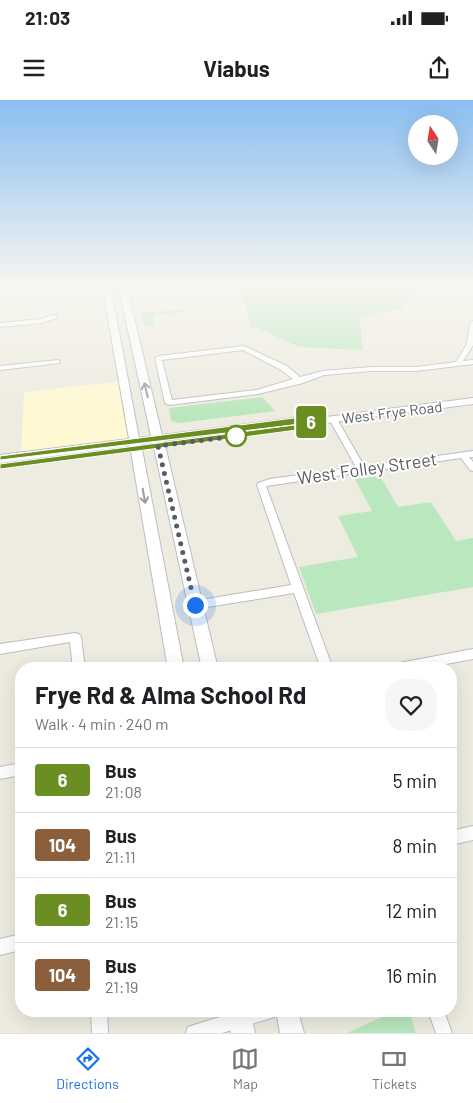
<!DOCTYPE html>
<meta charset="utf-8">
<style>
body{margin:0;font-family:Barlow,sans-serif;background:#f6f6f6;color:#202124;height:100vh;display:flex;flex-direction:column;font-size:19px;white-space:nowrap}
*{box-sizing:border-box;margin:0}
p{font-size:16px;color:#757577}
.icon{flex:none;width:28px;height:28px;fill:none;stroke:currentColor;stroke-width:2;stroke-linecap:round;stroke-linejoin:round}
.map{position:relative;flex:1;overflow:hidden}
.sheet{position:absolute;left:15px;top:562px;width:442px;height:355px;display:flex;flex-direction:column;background:#fff;border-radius:20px;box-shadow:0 5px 20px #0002}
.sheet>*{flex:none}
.badge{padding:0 10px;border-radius:4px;font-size:18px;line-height:32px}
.needle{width:32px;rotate:348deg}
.fabs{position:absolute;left:408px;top:15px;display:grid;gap:10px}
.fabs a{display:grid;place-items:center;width:50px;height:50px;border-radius:50%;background:#fff;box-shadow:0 5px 20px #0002;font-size:25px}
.you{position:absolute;width:25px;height:25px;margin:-12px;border:4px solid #fff;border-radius:50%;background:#1a73e8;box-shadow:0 0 0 8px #1a73e833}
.map>.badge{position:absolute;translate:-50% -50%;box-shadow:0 0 0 2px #fff}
.round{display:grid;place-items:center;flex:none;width:52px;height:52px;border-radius:20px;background:#f6f6f6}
.headline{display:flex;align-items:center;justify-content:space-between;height:85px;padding:0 20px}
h1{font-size:24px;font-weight:700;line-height:38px}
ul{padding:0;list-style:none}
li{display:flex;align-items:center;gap:15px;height:65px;padding:0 20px;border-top:1px solid #e0e0e0}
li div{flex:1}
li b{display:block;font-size:19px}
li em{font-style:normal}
li .badge{min-width:55px;font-weight:700;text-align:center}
.status{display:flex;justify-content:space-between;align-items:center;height:35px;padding:0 25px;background:#fff;direction:ltr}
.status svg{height:14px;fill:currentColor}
header{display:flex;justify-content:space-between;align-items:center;height:65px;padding:0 20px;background:#fff;font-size:22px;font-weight:700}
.tabs{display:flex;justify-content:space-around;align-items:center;height:70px;border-top:1px solid #e0e0e0;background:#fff;font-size:14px;color:#757577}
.tabs a{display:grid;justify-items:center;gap:2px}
.tabs .current{color:#1a73e8}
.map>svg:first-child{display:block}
</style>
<div class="status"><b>21:03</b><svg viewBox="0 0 49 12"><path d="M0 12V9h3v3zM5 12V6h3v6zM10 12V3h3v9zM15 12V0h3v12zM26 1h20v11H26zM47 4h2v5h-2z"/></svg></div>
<header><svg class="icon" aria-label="menu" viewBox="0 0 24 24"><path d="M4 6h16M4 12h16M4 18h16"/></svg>Viabus<svg class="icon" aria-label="share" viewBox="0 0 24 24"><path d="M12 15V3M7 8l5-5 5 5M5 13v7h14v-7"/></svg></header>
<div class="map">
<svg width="473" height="933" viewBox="0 0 473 933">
<rect width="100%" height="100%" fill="#eeece0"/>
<path fill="#fff8d3" d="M 124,281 L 135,341 L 21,356 L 24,292 Z"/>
<path fill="#bae8be" d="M 234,184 L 422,184 L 400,209 L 360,217 L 362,250 L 299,247 L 256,227 L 251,227 L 246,208 Z
M 184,209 L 184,212 L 153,215 L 154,225 L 145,226 L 142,218 L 142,211 L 154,212 Z
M 262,297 L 275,311 L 179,323 L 171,321 L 169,308 Z
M 380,376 L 398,407 L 431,402 L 456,441 L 473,438 L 473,487 L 316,514 L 299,467 L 358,457 L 338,416 L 372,411 L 355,379 Z
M 395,911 L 409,911 L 416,933 L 347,933 Z"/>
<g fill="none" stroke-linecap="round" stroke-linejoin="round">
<g stroke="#bbbdc3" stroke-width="2">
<path id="street" d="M 54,215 L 56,216 L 56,218 L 42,223 L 0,227 L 0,223 L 41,219 Z
M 473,221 L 473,245 L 463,261 L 473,260 L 473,264 L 416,271 L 371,271 L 324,275 L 303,283 L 258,294 L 169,305 L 165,303 L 155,258 L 158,256 L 244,246 L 287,266 L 300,277 L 323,271 L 371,267 L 416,267 L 456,262 L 467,244 L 470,223 ZM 243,250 L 281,270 L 293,279 L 257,290 L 172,300 L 162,260 Z
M 58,260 L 60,261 L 60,263 L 0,270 L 0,266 Z
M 330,317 L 336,317 L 337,319 L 364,366 L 473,351 L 473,357 L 469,357 L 473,362 L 473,371 L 470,370 L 461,358 L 266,386 L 333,569 L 321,569 L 294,493 L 195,509 L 191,508 L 190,505 L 191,502 L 195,501 L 291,485 L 257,385 L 258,383 L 270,379 L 356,367 L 329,319 Z
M 75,533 L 79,534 L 81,537 L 85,569 L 73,569 L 70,542 L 0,554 L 0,544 Z
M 473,549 L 473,559 L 420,569 L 388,569 L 390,566 L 394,564 Z
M 21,663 L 21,675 L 0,679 L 0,667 Z
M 473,726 L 473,740 L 451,745 L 451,731 Z
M 21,834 L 21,850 L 0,855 L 0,839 Z
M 91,911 L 107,911 L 108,933 L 92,933 Z
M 239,911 L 276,911 L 274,917 L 268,919 L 222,933 L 186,933 L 188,927 L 194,925 Z
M 428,911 L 444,911 L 452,933 L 436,933 Z"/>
</g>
<g stroke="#bbbec5" stroke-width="2">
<path id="secondary" d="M 102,184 L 110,184 L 139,338 L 151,336 L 118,184 L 126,184 L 162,335 L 294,318 L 311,319 L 473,298 L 473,304 L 311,325 L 294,324 L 164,341 L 218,569 L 202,569 L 153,343 L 141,344 L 184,569 L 168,569 L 130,346 L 0,363 L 0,355 L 129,339 Z
M 228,911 L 250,911 L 255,933 L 231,933 Z
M 276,911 L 298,911 L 304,933 L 280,933 Z"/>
</g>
<use href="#street" fill="#fff" fill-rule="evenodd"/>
<use href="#secondary" fill="#fff" fill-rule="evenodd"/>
</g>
<defs><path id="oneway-shaft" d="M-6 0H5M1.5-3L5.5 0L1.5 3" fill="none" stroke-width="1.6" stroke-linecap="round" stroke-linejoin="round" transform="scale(1.25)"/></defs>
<g stroke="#9b9da1">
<use href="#oneway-shaft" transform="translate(146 290) rotate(-103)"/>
<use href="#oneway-shaft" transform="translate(144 396) rotate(80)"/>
</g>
<linearGradient id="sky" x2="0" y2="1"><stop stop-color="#8abef1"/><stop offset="0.59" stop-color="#f7f6f1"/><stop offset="1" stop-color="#f7f6f1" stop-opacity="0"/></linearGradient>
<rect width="473" height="314" fill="url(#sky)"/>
<path fill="#6b8e23" stroke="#fff" d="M 294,318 L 311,320 L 315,322 L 297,330 L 0,369 L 0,364 L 301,324 L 0,360 L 0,356 Z"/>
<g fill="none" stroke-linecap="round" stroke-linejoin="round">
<path stroke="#595c63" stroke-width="5" stroke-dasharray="0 9" d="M 195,505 L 158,346 L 236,336"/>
</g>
<circle fill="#fff" stroke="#6b8e23" stroke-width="2.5" cx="236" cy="336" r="10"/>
<g text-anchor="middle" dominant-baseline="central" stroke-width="4" stroke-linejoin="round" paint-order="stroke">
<g font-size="15" fill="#595c63" stroke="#fff">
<text transform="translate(392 312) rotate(-7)">West Frye Road</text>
</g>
<g font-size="18" fill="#595c63" stroke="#fff">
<text transform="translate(367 368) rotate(-8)">West Folley Street</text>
</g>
</g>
</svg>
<div class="fabs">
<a><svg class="needle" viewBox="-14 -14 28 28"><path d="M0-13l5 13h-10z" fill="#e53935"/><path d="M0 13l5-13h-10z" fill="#757577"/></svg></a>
</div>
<div class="you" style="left:195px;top:505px"></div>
<b class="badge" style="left:311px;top:322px;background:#6b8e23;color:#fff">6</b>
<section class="sheet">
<div class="headline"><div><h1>Frye Rd &amp; Alma School Rd</h1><p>Walk · 4 min · 240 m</p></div><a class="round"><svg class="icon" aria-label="heart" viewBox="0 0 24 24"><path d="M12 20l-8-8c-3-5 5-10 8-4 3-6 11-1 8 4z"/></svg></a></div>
<ul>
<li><span class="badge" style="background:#6b8e23;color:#fff">6</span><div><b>Bus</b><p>21:08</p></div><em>5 min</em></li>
<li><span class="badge" style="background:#8b5e3c;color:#fff">104</span><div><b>Bus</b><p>21:11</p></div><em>8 min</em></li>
<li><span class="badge" style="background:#6b8e23;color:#fff">6</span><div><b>Bus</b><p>21:15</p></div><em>12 min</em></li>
<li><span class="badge" style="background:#8b5e3c;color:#fff">104</span><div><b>Bus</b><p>21:19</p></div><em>16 min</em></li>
</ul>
</section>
</div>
<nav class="tabs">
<a class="current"><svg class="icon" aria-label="directions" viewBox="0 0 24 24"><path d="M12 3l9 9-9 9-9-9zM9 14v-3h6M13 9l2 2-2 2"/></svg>Directions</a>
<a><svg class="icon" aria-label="map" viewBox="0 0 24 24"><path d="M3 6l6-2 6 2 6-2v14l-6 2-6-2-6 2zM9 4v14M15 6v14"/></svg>Map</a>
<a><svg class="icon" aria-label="tickets" viewBox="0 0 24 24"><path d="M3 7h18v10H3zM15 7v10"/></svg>Tickets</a>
</nav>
